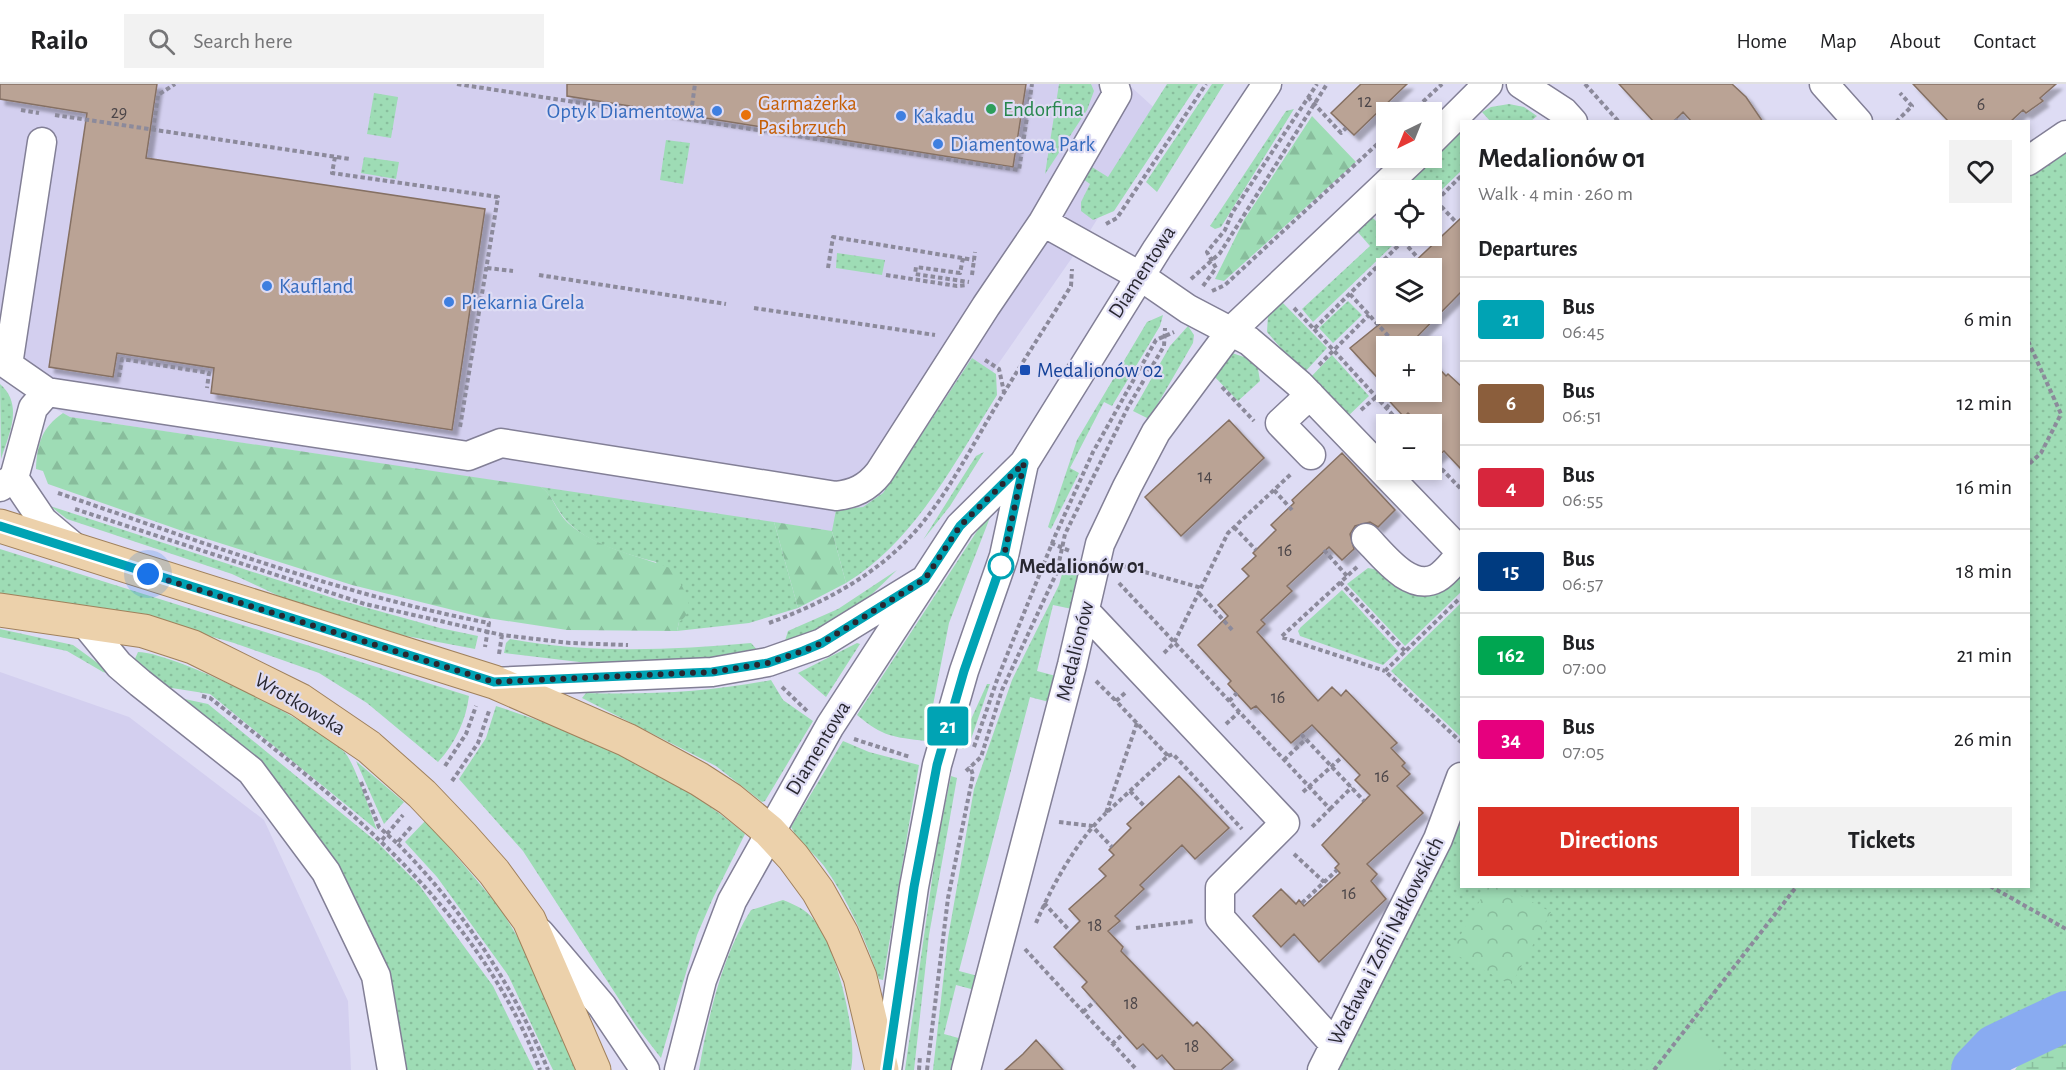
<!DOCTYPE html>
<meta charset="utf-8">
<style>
body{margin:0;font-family:"Alegreya Sans",sans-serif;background:#f2f2f2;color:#202124;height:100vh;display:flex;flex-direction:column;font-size:22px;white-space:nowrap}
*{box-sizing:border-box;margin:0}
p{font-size:20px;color:#757577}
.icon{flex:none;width:33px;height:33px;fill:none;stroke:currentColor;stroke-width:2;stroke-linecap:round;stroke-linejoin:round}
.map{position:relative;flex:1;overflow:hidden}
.details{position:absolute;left:1460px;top:36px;width:570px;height:768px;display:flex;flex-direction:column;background:#fff;border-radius:0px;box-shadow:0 3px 9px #0003}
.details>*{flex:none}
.badge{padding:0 12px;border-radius:4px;font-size:21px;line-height:39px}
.needle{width:39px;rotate:223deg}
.buttons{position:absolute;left:1376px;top:18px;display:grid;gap:12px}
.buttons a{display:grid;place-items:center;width:66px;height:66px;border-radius:0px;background:#fff;box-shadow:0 3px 9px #0003;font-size:30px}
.you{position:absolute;width:30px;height:30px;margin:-15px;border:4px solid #fff;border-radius:50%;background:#1a73e8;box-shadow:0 0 0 9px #1a73e833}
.map>.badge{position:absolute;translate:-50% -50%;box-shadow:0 0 0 3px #fff}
h2{padding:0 18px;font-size:22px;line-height:54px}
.round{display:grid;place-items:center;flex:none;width:63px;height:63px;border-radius:0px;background:#f2f2f2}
.headline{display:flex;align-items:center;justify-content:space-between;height:102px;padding:0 18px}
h1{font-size:28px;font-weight:700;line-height:45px}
.cta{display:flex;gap:12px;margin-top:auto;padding:12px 18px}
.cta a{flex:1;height:69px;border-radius:0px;background:#d93025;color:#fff;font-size:24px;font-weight:700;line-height:69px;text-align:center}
.cta a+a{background:#f2f2f2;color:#202124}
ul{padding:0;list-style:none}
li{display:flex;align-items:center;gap:18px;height:84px;padding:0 18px;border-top:2px solid #e0e0e0}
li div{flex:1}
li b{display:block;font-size:22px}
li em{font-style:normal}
li .badge{min-width:66px;font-weight:700;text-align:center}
header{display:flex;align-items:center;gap:36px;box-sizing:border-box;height:84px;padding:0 30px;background:#fff;border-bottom:2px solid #e0e0e0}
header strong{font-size:28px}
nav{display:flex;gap:33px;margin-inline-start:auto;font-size:21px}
.search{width:420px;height:54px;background:#f2f2f2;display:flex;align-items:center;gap:15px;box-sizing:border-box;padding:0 21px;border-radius:0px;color:#757577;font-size:22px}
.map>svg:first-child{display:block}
</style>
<header>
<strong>Railo</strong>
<div class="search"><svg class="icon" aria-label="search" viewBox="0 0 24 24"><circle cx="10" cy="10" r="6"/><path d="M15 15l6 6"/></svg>Search here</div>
<nav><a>Home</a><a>Map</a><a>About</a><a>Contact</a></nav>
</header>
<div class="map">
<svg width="2066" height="986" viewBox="0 0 2066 986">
<defs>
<pattern id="grass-dots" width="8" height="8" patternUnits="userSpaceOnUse" patternTransform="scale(1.5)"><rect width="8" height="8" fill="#9edcb5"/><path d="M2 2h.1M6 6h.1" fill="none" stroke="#88bd9c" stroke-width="1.8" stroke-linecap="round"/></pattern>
<pattern id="forest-firs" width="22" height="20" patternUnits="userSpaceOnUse" patternTransform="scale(1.5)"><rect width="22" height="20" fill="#9edcb5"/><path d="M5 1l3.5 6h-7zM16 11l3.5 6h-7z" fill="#88bd9c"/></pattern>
<pattern id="wetland-marsh" width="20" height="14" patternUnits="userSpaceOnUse" patternTransform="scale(1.5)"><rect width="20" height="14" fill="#9edcb5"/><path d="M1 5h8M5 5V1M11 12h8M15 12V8" fill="none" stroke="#88bd9c"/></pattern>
<pattern id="park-crowns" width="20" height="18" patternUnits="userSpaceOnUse" patternTransform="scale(1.5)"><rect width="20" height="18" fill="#9edcb5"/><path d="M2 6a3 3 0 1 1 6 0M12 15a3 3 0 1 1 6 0" fill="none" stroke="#88bd9c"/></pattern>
<filter id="shadow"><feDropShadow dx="5.5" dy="5.5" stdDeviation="1.5" flood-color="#0004"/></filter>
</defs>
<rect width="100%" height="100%" fill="#dedcf4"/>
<path fill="#d3cfef" d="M 0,0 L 1128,0 L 1162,31 L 1083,158 L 875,457 L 837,448 L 70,333 L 63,329 L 0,295 Z
M 0,588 L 129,633 L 264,736 L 348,917 L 351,986 L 0,986 Z"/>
<path fill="url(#grass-dots)" d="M 1059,0 L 1091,0 L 1094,7 L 1087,26 L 1045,90 Z
M 1167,0 L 1198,0 L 1114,127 L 1093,136 L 1081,127 L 1081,118 L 1090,100 L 1083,95 L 1092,83 L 1108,93 Z
M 1212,0 L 1224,0 L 1157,108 L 1146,98 Z
M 374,9 L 398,13 L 391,54 L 367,50 Z
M 1509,20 L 1524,23 L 1537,32 L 1531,37 L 1490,37 L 1482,28 L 1491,23 Z
M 1294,25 L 1221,143 L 1215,145 L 1210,142 L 1286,27 Z
M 1461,47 L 1461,87 L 1431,116 L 1431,106 L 1399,106 Z
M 2066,48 L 2066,914 L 2062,911 L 1960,978 L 1954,986 L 1330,986 L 1461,693 L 1461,802 L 2028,802 L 2028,73 Z
M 666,56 L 690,59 L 683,100 L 660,96 Z
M 364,73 L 399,78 L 396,95 L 361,89 Z
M 1372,133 L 1386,147 L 1386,152 L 1395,156 L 1395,159 L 1313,238 L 1302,225 L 1370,162 L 1356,146 Z
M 837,169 L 885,176 L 882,191 L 836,184 Z
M 1281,217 L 1327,264 L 1303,290 L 1267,248 L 1268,231 Z
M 1348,217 L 1362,231 L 1333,259 L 1319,244 Z
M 1163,231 L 1160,242 L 1112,322 L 1104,318 L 1070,384 L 1079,389 L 1051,445 L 1048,443 L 1077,356 L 1147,238 Z
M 1188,242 L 1194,251 L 1193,259 L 1149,335 L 1133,327 L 1170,262 Z
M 1232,269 L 1250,275 L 1258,285 L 1260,297 L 1238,317 L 1210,288 Z
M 1332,271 L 1369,312 L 1345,335 L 1308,296 Z
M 972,274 L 996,290 L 997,311 C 954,379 916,456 846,499 L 832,447 L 836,426 L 863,423 L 883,409 Z
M 0,300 C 24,321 9,350 1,375 Z
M 984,368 L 950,422 L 923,456 L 976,372 Z
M 541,403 L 774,438 L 798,524 L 749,539 L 677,547 L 679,538 L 656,478 C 627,470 587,460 566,436 C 556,425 553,412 541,403 Z
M 996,418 L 949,539 L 926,657 C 893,653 883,653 857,631 Z
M 50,422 L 339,516 L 440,544 L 478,552 L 475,565 L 401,551 L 338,535 L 300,522 L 232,490 L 67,435 Z
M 0,465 L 469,612 C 466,636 455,660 438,678 L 367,619 L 319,589 L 234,559 L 136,531 L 0,510 Z
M 1065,479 L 1082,483 L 1072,525 L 1053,521 L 1037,587 L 1056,592 L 1049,618 L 1030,613 L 959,887 L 978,892 L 975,906 L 956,901 L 944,950 L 962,955 L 955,986 L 933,986 L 948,854 L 974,705 L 1012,596 L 1059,501 Z
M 1368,484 L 1448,499 L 1461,493 L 1461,508 L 1405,562 L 1347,500 Z
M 897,486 L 870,512 L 828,543 L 785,557 L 788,547 L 838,525 Z
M 1342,506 L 1398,567 L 1383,581 L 1300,552 L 1298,547 L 1301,543 Z
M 1461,519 L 1461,653 L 1391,587 Z
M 0,545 L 73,561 L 114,591 L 103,588 L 67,567 L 0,553 Z
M 510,555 C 590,570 671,566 751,559 L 760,569 L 742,573 L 596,580 L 504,569 L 506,559 Z
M 857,559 L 860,560 L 826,613 L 798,589 Z
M 138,568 C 174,568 323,642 346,670 C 355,681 371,730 377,746 L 210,610 L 159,602 L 134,577 Z
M 771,596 L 783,616 L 813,637 L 765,717 L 762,718 L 716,682 L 582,614 L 586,609 C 647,611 711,608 771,596 Z
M 987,600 L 990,600 L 969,661 L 963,665 L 959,662 Z
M 175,613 L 208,620 L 378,759 L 419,801 L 493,902 L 534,986 L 406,986 L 387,885 Z
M 496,622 C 584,650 674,689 745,750 L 713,814 L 697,851 L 661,974 L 637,943 L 523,767 L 459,695 L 486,654 Z
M 843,657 L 869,668 L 919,681 L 883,896 L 879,895 C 866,856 848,816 824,782 C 814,769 798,758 791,743 Z
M 356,677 L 404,718 L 384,740 Z
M 951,692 L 957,694 L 929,851 L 914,986 L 905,986 L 937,760 Z
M 426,736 L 500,824 L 542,894 L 583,986 L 553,986 L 508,891 L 437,793 L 405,758 Z
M 783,816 C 795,821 806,825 814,836 C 837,864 858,951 851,986 L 699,986 C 708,933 722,872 751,826 Z"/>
<path fill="url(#forest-firs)" d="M 1312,32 L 1356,78 L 1224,197 L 1215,195 L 1244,136 Z
M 63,329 L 70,333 L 541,403 C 554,412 556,428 568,439 C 596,464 637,471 670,484 C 681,499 700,525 679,538 L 677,547 L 567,546 L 481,533 L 352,501 L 191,450 L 48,400 L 43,387 L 36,385 C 37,360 42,343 63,329 Z
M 774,438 L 832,447 L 846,499 L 798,524 Z"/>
<path fill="url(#wetland-marsh)" d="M 2066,908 L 2066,986 L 2015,986 L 2062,911 Z"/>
<path fill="url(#park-crowns)" d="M 1488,802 L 1504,803 L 1551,828 L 1511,901 L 1451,868 Z"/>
<path fill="#9edcb5" d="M 1684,940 L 1728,974 L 1719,986 L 1648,986 Z"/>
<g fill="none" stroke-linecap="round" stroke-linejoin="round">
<path stroke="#89abf1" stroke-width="50" d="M 1976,986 L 1996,965 L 2066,932"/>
</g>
<path fill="#baa395" stroke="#857063" stroke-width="1.5" filter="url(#shadow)" d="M 0,0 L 157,0 L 146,74 L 485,125 L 452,346 L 211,309 L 214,284 L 117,269 L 113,293 L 49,283 L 87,29 L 0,15 Z
M 567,0 L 1026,0 L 1013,83 L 567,12 Z
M 1361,0 L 1407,0 L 1354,51 L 1331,29 Z
M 1619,0 L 1732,0 L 1746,13 L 1763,38 L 1692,38 L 1683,28 L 1673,38 L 1654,38 Z
M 1913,0 L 2056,0 L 2040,14 L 2043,17 L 2026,29 L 2023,26 L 2010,38 L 1949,38 Z
M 1461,134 L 1461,208 L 1408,262 L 1386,262 L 1386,303 L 1350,264 L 1392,230 L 1431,230 L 1431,184 L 1408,184 Z
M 1431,276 L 1446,292 L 1448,290 L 1461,302 L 1461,385 L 1444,367 L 1431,378 L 1431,340 L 1420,340 L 1408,329 L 1404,333 L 1381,308 L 1431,308 Z
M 1229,336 L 1264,374 L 1181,452 L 1145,413 Z
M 1342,369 L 1395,426 L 1378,443 L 1370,438 L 1355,442 L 1350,450 L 1354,465 L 1342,476 L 1329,463 L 1287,502 L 1292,507 L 1261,536 L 1265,540 L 1257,548 L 1318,617 L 1332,603 L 1341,612 L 1346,606 L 1397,659 L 1391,664 L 1405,679 L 1402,682 L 1410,690 L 1397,702 L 1423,729 L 1367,780 L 1377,790 L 1371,797 L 1386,815 L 1319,878 L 1294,850 L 1281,863 L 1253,832 L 1281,805 L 1296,820 L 1299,816 L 1304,822 L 1340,789 L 1335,784 L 1339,780 L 1322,761 L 1370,711 L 1355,696 L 1360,691 L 1312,641 L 1291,659 L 1256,622 L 1251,625 L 1228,600 L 1231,597 L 1198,561 L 1228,532 L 1218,521 L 1249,492 L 1242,485 L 1256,472 L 1253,469 L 1276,446 L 1271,441 L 1294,419 L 1292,416 Z
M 1179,692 L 1229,744 L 1195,775 L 1182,761 L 1140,801 L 1144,805 L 1115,832 L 1120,837 L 1108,847 L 1123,863 L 1121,867 L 1193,942 L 1197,938 L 1233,976 L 1221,986 L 1175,986 L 1162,971 L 1157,975 L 1143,960 L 1137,965 L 1082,903 L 1087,898 L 1054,863 L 1080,837 L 1069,825 L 1106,792 L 1099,785 L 1114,771 L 1109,766 L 1131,744 L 1127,740 Z
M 1036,956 L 1063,986 L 1005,986 L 1023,970 Z"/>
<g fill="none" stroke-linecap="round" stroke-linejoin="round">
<g stroke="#827f96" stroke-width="31">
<path id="minor" d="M 1521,0 L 1564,28 L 1573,38
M 1824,0 L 1858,38
M 1431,57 L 1488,0
M 42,58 L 8,281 L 47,308
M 2028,77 L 2066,51
M 1043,138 L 1140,192 L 1188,225 L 1249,257 L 1299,300 L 1461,468
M 1310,311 L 1280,339 L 1311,371
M 14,394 L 43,437 L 75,464
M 0,403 L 14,394 L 33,324 L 47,308 L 468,372 L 501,359 L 836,412 C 854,410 867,404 879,389 L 986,222 L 1043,138 L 1117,10 L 1114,0
M 1366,454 C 1382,470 1410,509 1437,494 C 1446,489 1454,477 1461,470
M 1085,527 L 1285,739 L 1220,804 L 1220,834 L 1334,960
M 83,537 L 119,581 L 140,599 L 251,687 L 326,788 L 376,892 L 392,986
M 494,598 L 712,588 L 768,578 L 822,559 L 921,498
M 540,849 L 602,922 L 645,986
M 679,986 L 702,896 L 732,817 L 830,642 L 960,442 L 1024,379 L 1157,165 L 1267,0
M 887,986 L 914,803 L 937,681 L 964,587 L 1004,472 L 1024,379
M 966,986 L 1072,581 L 1100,460 L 1127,403 L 1156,348 L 1231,247 L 1414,74
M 1322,986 L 1438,755 L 1461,693"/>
</g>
<g stroke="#a0815c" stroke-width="35">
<path id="major" d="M 0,442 L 494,598 L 627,656 L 699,695 L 730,715 L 769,747 L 793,773 L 818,807 L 842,850 L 860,893 L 882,986
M 0,526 L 144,547 L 193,563 L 300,616 L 369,663 L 422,710 L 463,753 L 494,788 L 529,836 L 594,986"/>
</g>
<path stroke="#8c8a9b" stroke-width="4" stroke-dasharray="4.5 3" stroke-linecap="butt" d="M 457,0 L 1019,86 L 1032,0
M 1585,0 L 1619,38
M 1308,13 L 1341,49 L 1346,44
M 21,26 L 39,29
M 1412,28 L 1442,0
M 55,31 L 350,75
M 1675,35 L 1677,38
M 690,36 L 695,0
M 1896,38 L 1912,22 L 1900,9
M 153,46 L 158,11 L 175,0
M 335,73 L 332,89 L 498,113 L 460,343
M 1436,117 L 1456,138
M 1431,122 L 1461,92
M 1106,140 L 1117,134 L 1206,0
M 1403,157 L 1418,174
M 963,174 L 960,189 L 916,183 L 915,190 L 969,198
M 487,184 L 513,187
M 828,184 L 833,153 L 974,176
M 539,191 L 726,220
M 886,191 L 957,202 L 967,201
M 972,191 L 975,168
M 1191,195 L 1220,169 L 1327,0
M 1203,202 L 1216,184 L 1207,168 L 1225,146 L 1232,129 L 1317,0
M 1212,207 L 1225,201 L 1386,52
M 1350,210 L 1391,255
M 754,224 L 935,251
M 1294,224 L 1314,245 L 1403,157 L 1398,153 L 1400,152
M 1314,245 L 1401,340
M 2028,257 L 2061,330 L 2041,369 L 2028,381
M 985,276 L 999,285 L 1004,308
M 1319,281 L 1369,231
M 119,293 L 122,275 L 209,289 L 207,304
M 1222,303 L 1254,337
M 1386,324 L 1391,319
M 1361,326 L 1376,313
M 1431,374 L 1461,405
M 1274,406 L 1292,426
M 58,409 C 199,457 342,511 489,539 L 485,563
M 75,425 L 365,520 L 502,551 L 570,559 L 628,561
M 1234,443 L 1256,466
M 1051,459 L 1070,467
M 1324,466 L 1347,492
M 1123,482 L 1202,504
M 1357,483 L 1281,553 L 1385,587
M 1340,498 L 1405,567
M 1119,499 L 1330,725 L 1312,743
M 1199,509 L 1234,548
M 1458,516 L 1385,587 L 1461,658
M 769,539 C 821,520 873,493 911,452 C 940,421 961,382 982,346 C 1010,297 1041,250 1071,202 L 1072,185
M 1164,569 L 1174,559 L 1228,449 L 1291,390
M 499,570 L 502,551
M 1096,597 L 1116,617
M 782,603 L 807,627
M 1125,609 L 1116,617 L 1168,672 L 1106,729 L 1137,639
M 202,612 L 210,614 C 340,716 480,825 540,986
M 1229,617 L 1237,609
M 1226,640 L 1239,628
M 1301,650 L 1364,717
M 854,655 L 910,673
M 974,663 L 997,596 L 1055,452 L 1093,368 L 1156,256 L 1174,248
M 1168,672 L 1173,670 L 1242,745
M 1284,676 L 1306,655
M 445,682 L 466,650 L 476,622
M 966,687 L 981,673 L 1002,606 L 1057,488 L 1065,450 L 1128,323 L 1164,262 L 1165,244
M 452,697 L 478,659 L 489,627
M 361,698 L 379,743 L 397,759
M 1130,707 L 1145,723
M 1303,708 L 1342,673
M 1330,725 L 1352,703
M 1059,738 L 1092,742 L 1112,763
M 411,743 L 397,759 C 462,825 513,900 548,986
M 382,756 L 403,731
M 1294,770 L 1324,798
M 1990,802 L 2066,845
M 1044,819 L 1070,847
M 1302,819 L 1337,786
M 1036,839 C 1051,803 1078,755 1106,729
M 1136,844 L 1195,837
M 1025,865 L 1137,986
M 1083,928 L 1095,917
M 1112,960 L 1123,950
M 919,986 L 920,972
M 927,986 L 948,814 L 973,691 L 970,682
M 1654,986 L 1797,802"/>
<use href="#minor" stroke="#fff" stroke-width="28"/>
<use href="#major" stroke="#ecd1ab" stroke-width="33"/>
</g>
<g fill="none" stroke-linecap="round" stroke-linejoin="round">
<g stroke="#fff" stroke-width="14">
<path id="line" d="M 0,442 L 494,598 L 712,588 L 768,579 L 803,567 L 822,559 L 925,495 L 960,442 L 1024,379 L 1004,472 L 964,587 L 937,681 L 914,803 L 887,986"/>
</g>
<use href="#line" stroke="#00a3b4" stroke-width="9"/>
<path stroke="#282730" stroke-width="6" stroke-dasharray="0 10.8" d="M 148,490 L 494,598 L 712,588 L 768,579 L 803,567 L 822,559 L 925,495 L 960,442 L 1024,379 L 1004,472 L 998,490 L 1001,482"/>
</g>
<circle fill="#2e9e5b" stroke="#dedcf4" stroke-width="2" cx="991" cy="25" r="6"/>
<g fill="#3f7fe0" stroke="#dedcf4" stroke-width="2">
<circle cx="717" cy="27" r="6"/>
<circle cx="901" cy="32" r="6"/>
<circle cx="938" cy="60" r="6"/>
<circle cx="267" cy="202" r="6"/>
<circle cx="449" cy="218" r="6"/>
</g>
<circle fill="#e8710a" stroke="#dedcf4" stroke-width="2" cx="746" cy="31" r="6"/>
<rect fill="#1a4fb4" stroke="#dedcf4" stroke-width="2" x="1019" y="280" width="12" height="12" rx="3"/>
<circle fill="#fff" stroke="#00a3b4" stroke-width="3" cx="1001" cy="482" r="12"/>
<g text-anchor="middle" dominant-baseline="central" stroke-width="4.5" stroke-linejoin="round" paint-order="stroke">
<g font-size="18" fill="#4c4649">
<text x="1365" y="18">12</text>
<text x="1981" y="21">6</text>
<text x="119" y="29">29</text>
<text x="1205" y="393">14</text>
<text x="1285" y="467">16</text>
<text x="1278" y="614">16</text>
<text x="1382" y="693">16</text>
<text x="1349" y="810">16</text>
<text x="1095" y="842">18</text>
<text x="1131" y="920">18</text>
<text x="1192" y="963">18</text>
</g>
<g font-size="21" fill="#c56008" stroke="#dedcf4" text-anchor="start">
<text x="758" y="19">Garmażerka<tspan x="758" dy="24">Pasibrzuch</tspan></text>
</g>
<g font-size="21" fill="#27864d" stroke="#dedcf4" text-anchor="start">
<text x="1003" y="25">Endorfina</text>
</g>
<g font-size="21" fill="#366cbe" stroke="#dedcf4" text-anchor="start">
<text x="705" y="27" text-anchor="end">Optyk Diamentowa</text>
<text x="913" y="32">Kakadu</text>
<text x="950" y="60">Diamentowa Park</text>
<text x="279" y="202">Kaufland</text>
<text x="461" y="218">Piekarnia Grela</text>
</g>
<g font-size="21" fill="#282730" stroke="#dedcf4">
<text transform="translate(1142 188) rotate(-57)">Diamentowa</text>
<text transform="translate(1075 567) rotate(-76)">Medalionów</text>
<text transform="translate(300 620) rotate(31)">Wrotkowska</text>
<text transform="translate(818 664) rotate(-59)">Diamentowa</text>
<text transform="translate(1386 857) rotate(-63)">Wacława i Zofii Nałkowskich</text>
</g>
<g font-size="21" fill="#164399" stroke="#dedcf4" text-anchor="start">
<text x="1037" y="286">Medalionów 02</text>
</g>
<g font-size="21" font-weight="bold" fill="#282730" stroke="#dedcf4" text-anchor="start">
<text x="1019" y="482">Medalionów 01</text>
</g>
</g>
</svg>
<div class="buttons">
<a><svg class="needle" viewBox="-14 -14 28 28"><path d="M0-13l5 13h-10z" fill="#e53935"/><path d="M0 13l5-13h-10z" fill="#757577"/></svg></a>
<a><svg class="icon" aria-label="locate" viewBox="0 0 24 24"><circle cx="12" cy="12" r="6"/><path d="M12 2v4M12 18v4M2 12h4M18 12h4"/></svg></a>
<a><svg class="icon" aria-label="layers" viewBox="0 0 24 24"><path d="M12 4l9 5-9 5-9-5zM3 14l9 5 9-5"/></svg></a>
<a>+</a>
<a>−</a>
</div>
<div class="you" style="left:148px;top:490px"></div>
<b class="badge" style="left:948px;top:642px;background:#00a3b4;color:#fff">21</b>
<section class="details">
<div class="headline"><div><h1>Medalionów 01</h1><p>Walk · 4 min · 260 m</p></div><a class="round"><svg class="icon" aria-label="heart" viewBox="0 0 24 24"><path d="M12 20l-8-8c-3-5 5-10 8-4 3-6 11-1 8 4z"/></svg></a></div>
<h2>Departures</h2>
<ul>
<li><span class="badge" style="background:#00a3b4;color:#fff">21</span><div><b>Bus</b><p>06:45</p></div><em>6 min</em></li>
<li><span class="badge" style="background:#8b5e3c;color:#fff">6</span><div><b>Bus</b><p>06:51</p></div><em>12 min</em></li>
<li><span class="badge" style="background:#d7263d;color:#fff">4</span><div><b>Bus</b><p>06:55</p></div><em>16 min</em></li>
<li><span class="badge" style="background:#003b80;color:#fff">15</span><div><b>Bus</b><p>06:57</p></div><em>18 min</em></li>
<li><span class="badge" style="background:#00a651;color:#fff">162</span><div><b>Bus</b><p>07:00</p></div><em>21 min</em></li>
<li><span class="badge" style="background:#e6007e;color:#fff">34</span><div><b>Bus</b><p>07:05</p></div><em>26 min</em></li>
</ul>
<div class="cta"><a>Directions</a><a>Tickets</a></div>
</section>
</div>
